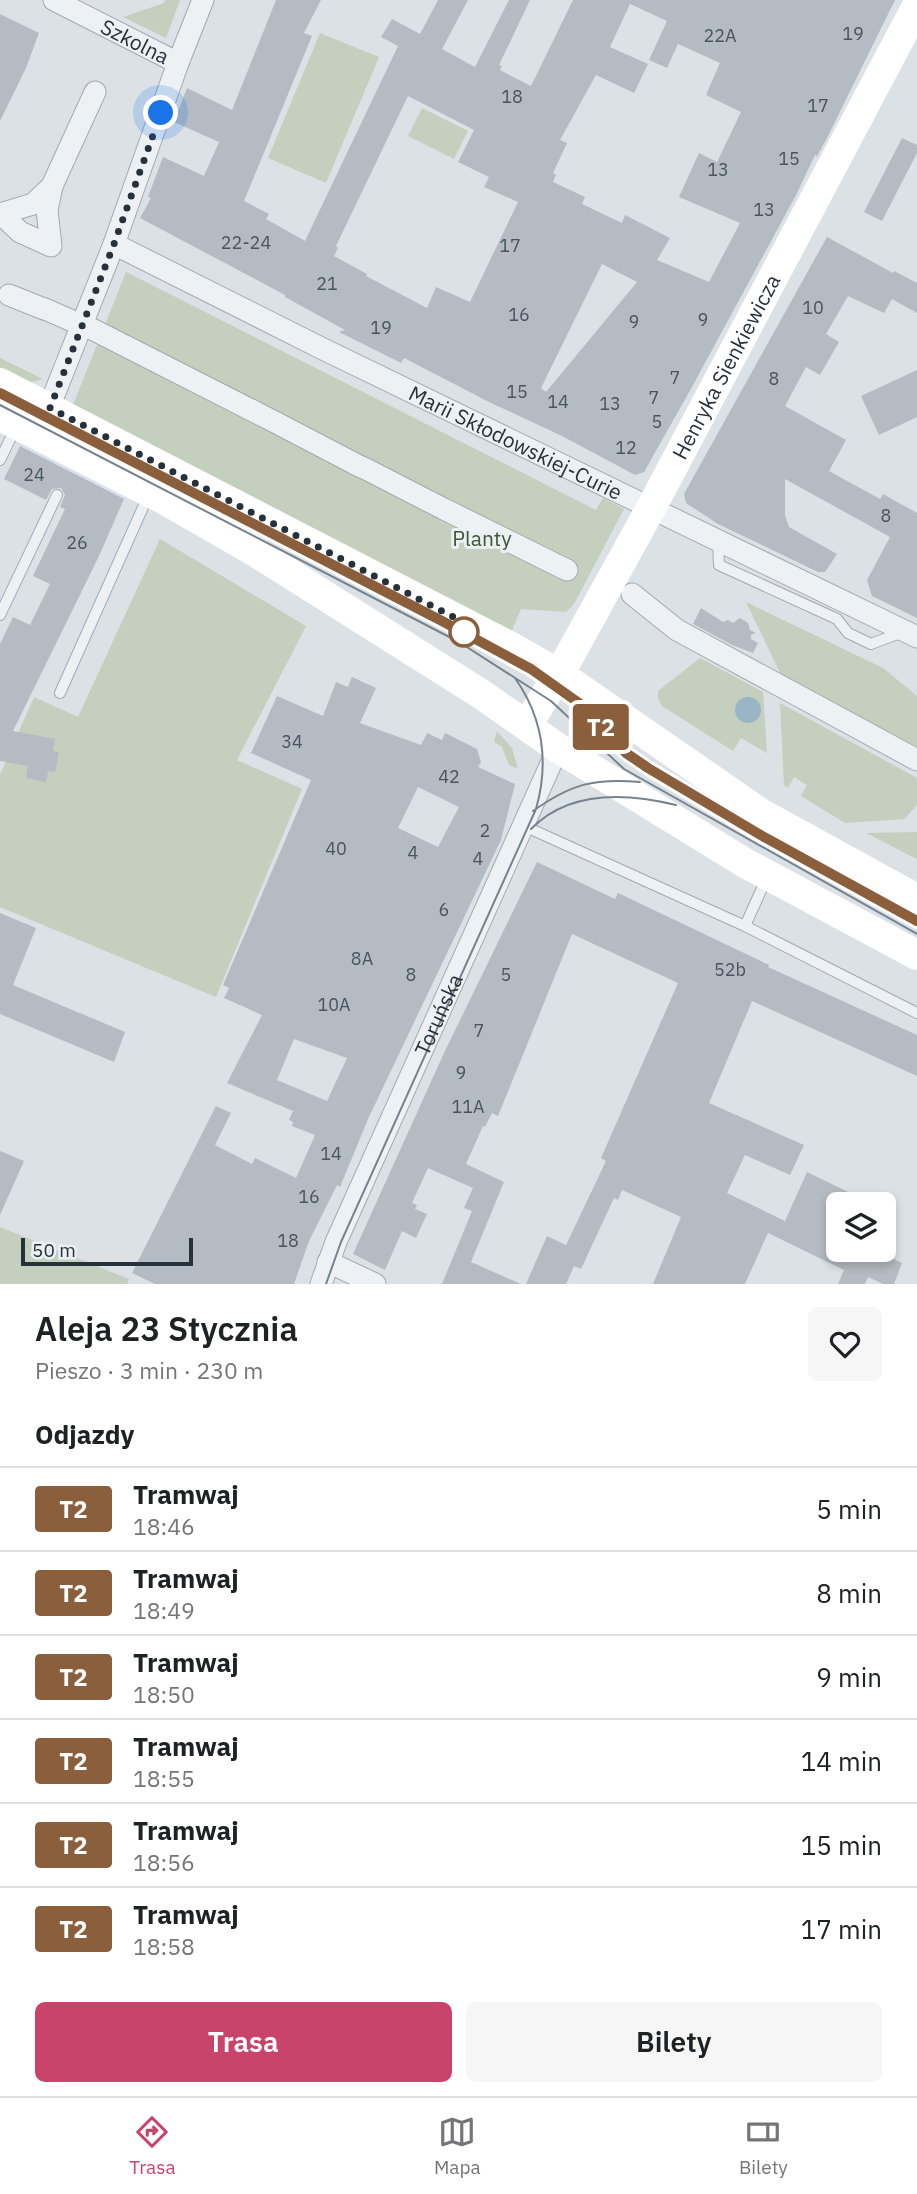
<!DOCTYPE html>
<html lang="pl">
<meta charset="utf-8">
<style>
body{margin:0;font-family:"IBM Plex Sans",sans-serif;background:#f6f6f6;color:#202124;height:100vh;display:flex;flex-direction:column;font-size:26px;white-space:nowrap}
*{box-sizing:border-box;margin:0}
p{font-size:23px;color:#757577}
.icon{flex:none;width:38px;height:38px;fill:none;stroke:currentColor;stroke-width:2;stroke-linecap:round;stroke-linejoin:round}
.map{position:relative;height:1284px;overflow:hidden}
.drawer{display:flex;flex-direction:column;background:#fff;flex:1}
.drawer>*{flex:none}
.badge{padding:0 14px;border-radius:5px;font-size:24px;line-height:46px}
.fabs{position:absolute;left:826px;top:1192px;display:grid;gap:14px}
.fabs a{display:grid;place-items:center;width:70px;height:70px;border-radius:10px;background:#fff;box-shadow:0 4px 10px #0003;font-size:35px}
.scale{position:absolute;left:21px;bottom:18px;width:172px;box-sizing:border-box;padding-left:7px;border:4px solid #26313b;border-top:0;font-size:19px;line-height:24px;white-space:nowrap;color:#26313b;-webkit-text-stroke:5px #ebf0f4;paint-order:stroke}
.you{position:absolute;width:35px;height:35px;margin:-18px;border:5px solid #fff;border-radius:50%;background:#1a73e8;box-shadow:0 0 0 10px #1a73e833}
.map>.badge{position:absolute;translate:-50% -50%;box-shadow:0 0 0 4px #fff}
h2{padding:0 35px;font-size:26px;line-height:63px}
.round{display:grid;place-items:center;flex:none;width:74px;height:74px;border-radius:10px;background:#f6f6f6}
.head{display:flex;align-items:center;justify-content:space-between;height:119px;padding:0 35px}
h1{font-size:33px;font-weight:600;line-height:52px}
.action{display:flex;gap:14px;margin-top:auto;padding:14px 35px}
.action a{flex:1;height:80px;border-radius:10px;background:#c9436a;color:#fff;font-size:28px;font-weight:600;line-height:80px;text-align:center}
.action a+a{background:#f6f6f6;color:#202124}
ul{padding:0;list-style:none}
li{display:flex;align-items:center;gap:21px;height:84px;padding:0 35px;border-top:2px solid #e0e0e0}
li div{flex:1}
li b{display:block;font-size:26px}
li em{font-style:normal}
li .badge{min-width:77px;font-weight:700;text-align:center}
.dock{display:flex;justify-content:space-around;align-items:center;height:98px;border-top:2px solid #e0e0e0;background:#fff;font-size:19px;color:#757577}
.dock a{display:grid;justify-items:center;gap:4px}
.dock .on{color:#c9436a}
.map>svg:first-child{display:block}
</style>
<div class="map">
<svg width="917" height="1284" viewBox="0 0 917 1284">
<rect width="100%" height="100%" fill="#dce1e6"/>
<path fill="#c4cfbd" d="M 165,0 L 180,0 L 166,38 L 123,17 L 164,3 Z
M 320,33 L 379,57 L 326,183 L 268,158 Z
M 422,108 L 468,131 L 454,159 L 408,136 Z
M 126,272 L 596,510 L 603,498 L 624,509 L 574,604 L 566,612 L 521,609 L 509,637 L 71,410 Z
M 0,358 L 43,379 L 24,384 L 0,376 Z
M 160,539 L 306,626 L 237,760 L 302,789 L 216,997 L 0,907 L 0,775 L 34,697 L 78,717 Z
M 746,602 L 883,668 L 917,696 L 917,747 L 782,677 Z
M 700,658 L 763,692 L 767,753 L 741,738 L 733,751 L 662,706 L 658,698 L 658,691 Z
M 780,703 L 917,778 L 917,805 L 904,819 L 845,823 L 801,796 L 807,785 L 794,777 L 788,788 L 784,785 Z
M 497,731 L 512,748 L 518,769 L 509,765 L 502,747 L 494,742 Z
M 917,832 L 917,859 L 866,833 Z
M 0,1227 L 129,1279 L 127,1284 L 0,1284 Z"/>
<path fill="#98b4c5" d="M735 710a13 13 0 1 1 26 0a13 13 0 1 1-26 0Z"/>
<path fill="#b4bbc2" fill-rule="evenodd" d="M 276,0 L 321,0 L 304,33 L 312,36 L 244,201 L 269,214 L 266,219 L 305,241 L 398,46 L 381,37 L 392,19 L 420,34 L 438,0 L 468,0 L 442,49 L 475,67 L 509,0 L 530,0 L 499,65 L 502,66 L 500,70 L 531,86 L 573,0 L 895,0 L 826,140 L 817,156 L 815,155 L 796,195 L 692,387 L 644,472 L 635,475 L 562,436 L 489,402 L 404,358 L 401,363 L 339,332 L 345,330 L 285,297 L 285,295 L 140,218 L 151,198 L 148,197 L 163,157 L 204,176 L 219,142 L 174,122 L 187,88 L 232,110 ZM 630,4 L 667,21 L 649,60 L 667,68 L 678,44 L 720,63 L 706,95 L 741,112 L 717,162 L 699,153 L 679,197 L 740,223 L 709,282 L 657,260 L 670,238 L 625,215 L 622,223 L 582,204 L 585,197 L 553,182 L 556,175 L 553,173 L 567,143 L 560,140 L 596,75 L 634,93 L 648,64 L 610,47 ZM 408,96 L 474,130 L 458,162 L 489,177 L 484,187 L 518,202 L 470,302 L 436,287 L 427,308 L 366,276 L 367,274 L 334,256 L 338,248 L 336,246 ZM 602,264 L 637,282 L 546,392 L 541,388 Z
M 0,14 L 39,33 L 26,68 L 0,121 Z
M 902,138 L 917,145 L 917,153 L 882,221 L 864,212 Z
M 827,237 L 893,273 L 894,271 L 917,283 L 917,313 L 892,299 L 884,313 L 848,296 L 826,334 L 839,342 L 820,375 L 806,367 L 785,406 L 846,440 L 829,471 L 880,499 L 883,494 L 917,513 L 917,618 L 872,596 L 867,580 L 890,537 L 785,479 L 785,515 L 789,527 L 837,554 L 825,572 L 818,572 L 718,524 L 686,503 L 684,494 Z
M 917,370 L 917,417 L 879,435 L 861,396 Z
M 20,446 L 124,499 L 99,556 L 13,731 L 55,739 L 53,751 L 59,752 L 55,772 L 48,771 L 46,782 L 26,778 L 28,766 L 0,761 L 0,644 L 13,617 L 30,625 L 50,584 L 33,576 L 65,509 L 60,507 L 65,495 L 61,488 L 52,489 L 46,500 L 4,479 Z
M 701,608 L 723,622 L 728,620 L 733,623 L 740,618 L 748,623 L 750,630 L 756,633 L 751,635 L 751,639 L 758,643 L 753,653 L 732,645 L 693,624 Z
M 352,677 L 376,688 L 360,723 L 421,745 L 427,733 L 442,740 L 445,733 L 477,749 L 481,762 L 478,767 L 515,784 L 501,840 L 368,1119 L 340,1187 L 337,1185 L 309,1241 L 294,1284 L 155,1284 L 132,1273 L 216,1106 L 231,1113 L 215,1145 L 252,1164 L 255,1158 L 296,1178 L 315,1135 L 292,1126 L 293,1122 L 289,1120 L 293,1111 L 227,1083 L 262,1015 L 224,998 L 229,988 L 223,985 L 311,780 L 251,753 L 277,696 L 323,716 L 336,682 L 348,687 ZM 418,787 L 459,807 L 438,847 L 398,828 ZM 294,1039 L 347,1058 L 327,1101 L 277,1080 Z
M 537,862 L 615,899 L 618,893 L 769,965 L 768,967 L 917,1035 L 917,1076 L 752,1001 L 709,1103 L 804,1145 L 790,1175 L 745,1155 L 727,1193 L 785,1221 L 807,1172 L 873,1204 L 838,1204 L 838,1250 L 875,1250 L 902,1263 L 894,1284 L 883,1284 L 868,1277 L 865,1284 L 838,1284 L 844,1270 L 768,1233 L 745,1284 L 653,1284 L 681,1217 L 622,1190 L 618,1200 L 614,1198 L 581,1269 L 574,1266 L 566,1284 L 526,1284 L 547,1236 L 566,1245 L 606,1161 L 601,1158 L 678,983 L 572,934 L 498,1116 L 492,1113 L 485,1127 L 483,1126 L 466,1164 L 504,1182 L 471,1262 L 521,1284 L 442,1284 L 472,1211 L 464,1208 L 473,1188 L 428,1168 L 412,1203 L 417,1205 L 415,1209 L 427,1214 L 416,1238 L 402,1231 L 385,1270 L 353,1254 L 444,1053 Z
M 0,913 L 36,928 L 13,985 L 125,1032 L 114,1062 L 0,1014 Z
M 0,1151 L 24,1161 L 0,1215 Z"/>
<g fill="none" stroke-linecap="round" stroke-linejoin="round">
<g stroke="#a2a9af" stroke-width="12">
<path id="lane" d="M 0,460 L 16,427
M 718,540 L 719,565 L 837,619 L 848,633 L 871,644 L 903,632
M 0,615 L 57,495
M 60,693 L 144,505
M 524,826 L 745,926 L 917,1013
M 745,926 L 767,877"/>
</g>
<g stroke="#a2a9af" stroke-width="23">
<g id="street">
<path id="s1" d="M 54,0 L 178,63"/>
<path d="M 0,214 L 33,204 L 52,186 L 95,92"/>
<path d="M 1,214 L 20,232 L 51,246 L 47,210 L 52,186"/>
<path id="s2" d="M 114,244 L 321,348 L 917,637"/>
<path d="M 9,295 L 44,309"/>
<path d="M 45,309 L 70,320"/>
<path d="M 90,328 L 267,418"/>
<path d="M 44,420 L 114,244 L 178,63 L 203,0"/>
<path d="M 271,420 L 361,467"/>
<path d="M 364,468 L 440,507"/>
<path d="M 444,509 L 567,570"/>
<path d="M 632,594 L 677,630 L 917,760"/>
<path d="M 328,1262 L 375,1284"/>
<path id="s3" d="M 321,1284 L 336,1242 L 558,748"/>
</g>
</g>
<use href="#lane" stroke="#eef1f4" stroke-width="10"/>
<use href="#street" stroke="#eef1f4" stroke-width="21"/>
<g stroke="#fff" stroke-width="30">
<path d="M 0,383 L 513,648 L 559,674 L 762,814 L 917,899"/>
<path d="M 0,416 L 165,500 L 254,551 L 481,694 L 558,748 L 745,863 L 917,955"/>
<path id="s4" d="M 527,725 L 566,662 L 651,508 L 917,6"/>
</g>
<path stroke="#76838f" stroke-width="2" d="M 0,405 L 459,642 L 551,701 L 624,769 L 917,934
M 157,473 L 531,669 L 579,703 L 615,742 L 639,762 L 764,837 L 917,921
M 533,811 C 571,784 594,778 640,782
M 531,829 C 569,790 627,793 676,805
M 326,1284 L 341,1242 L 536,809 C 549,763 543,718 515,678"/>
</g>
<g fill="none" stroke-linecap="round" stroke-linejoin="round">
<g stroke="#fff" stroke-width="16">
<path id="line" d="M 0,393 L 442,621 L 531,669 L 579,703 L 626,753 L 648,768 L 764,837 L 917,921"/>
</g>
<use href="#line" stroke="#8b5e3c" stroke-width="10"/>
<path stroke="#26313b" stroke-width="7" stroke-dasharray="0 12.6" d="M 161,113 L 114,244 L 50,408 L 467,624 L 464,632"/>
</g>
<circle fill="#fff" stroke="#8b5e3c" stroke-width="3.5" cx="464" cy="632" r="14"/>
<g text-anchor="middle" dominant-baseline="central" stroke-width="6" stroke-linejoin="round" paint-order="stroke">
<g font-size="18" fill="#4a545d">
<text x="853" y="33">19</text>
<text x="720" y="35">22A</text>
<text x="512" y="96">18</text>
<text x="818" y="105">17</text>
<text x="789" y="158">15</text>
<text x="718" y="169">13</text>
<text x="764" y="209">13</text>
<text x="246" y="242">22-24</text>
<text x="510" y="245">17</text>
<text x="327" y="283">21</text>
<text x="813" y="307">10</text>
<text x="519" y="314">16</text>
<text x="703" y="319">9</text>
<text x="634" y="321">9</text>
<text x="381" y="327">19</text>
<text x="675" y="377">7</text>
<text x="774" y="378">8</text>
<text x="517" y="391">15</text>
<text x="654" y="397">7</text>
<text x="558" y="401">14</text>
<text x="610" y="403">13</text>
<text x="657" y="421">5</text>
<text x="626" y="447">12</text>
<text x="34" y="474">24</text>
<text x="886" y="515">8</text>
<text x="77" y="542">26</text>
<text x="292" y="741">34</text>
<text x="449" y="776">42</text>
<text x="485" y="830">2</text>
<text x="336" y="848">40</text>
<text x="413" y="852">4</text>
<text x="478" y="858">4</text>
<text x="444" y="909">6</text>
<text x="362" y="958">8A</text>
<text x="730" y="969">52b</text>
<text x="411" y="974">8</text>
<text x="506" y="974">5</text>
<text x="334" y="1004">10A</text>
<text x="479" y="1030">7</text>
<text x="461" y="1072">9</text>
<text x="468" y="1106">11A</text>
<text x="331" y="1153">14</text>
<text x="309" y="1196">16</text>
<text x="288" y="1240">18</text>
</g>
<g font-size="21" fill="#26313b" stroke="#ebf0f4">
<text stroke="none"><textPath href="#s1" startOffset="91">Szkolna</textPath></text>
<text stroke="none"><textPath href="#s4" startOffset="410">Henryka Sienkiewicza</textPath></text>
<text stroke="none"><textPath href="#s2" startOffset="448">Marii Skłodowskiej-Curie</textPath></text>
<text stroke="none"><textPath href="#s3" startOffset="294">Toruńska</textPath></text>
</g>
<g font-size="21" fill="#405734" stroke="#ebf0f4">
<text x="482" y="538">Planty</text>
</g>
</g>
</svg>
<div class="fabs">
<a><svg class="icon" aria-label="layers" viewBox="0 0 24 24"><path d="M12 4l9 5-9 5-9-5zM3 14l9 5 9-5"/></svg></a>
</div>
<div class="scale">50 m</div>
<div class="you" style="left:161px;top:113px"></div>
<b class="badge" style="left:601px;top:727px;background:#8b5e3c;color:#fff">T2</b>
</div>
<section class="drawer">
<div class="head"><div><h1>Aleja 23 Stycznia</h1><p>Pieszo · 3 min · 230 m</p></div><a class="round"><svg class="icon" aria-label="heart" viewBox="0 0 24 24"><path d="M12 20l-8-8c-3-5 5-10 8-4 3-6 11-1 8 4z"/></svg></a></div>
<h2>Odjazdy</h2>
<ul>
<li><span class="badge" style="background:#8b5e3c;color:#fff">T2</span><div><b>Tramwaj</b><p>18:46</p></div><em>5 min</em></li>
<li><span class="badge" style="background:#8b5e3c;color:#fff">T2</span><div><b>Tramwaj</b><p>18:49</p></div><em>8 min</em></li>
<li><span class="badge" style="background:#8b5e3c;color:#fff">T2</span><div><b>Tramwaj</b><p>18:50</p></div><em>9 min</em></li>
<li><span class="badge" style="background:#8b5e3c;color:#fff">T2</span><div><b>Tramwaj</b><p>18:55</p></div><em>14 min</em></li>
<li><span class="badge" style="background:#8b5e3c;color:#fff">T2</span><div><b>Tramwaj</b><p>18:56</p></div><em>15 min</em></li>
<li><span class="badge" style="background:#8b5e3c;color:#fff">T2</span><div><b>Tramwaj</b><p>18:58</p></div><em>17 min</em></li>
</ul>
<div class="action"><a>Trasa</a><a>Bilety</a></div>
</section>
<nav class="dock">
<a class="on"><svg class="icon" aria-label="directions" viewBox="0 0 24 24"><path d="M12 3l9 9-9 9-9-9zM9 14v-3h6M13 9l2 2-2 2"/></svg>Trasa</a>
<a><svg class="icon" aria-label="map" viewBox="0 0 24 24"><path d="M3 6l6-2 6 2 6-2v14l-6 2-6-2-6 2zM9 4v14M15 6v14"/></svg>Mapa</a>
<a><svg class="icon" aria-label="tickets" viewBox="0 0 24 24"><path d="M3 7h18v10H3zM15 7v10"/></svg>Bilety</a>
</nav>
